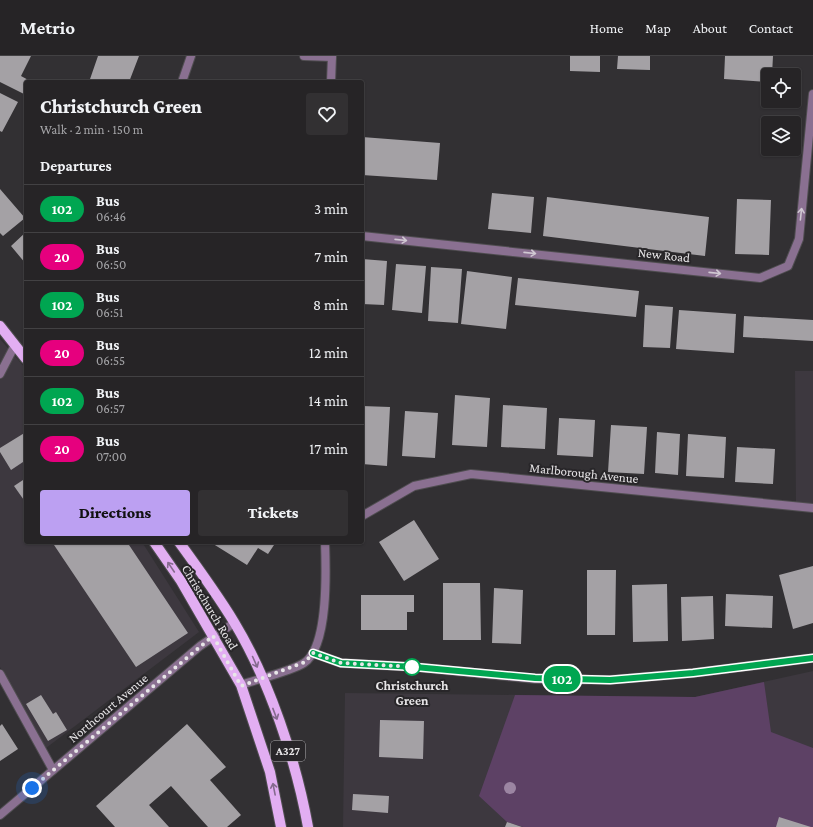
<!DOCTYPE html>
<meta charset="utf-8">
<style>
body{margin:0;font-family:"Crimson Pro",serif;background:#323032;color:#f1f3f6;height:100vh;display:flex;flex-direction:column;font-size:15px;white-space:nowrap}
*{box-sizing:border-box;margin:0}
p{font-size:13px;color:#a4a4a7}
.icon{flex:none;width:22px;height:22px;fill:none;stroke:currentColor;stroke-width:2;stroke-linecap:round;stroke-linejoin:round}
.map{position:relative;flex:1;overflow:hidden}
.details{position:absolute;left:24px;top:24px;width:340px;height:464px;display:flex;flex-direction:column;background:#262426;border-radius:4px;box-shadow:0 1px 3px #0004,0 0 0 1px #424143}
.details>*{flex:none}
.badge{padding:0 8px;border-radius:13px;font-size:14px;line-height:26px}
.buttons{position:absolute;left:761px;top:12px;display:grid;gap:8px}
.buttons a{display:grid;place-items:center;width:40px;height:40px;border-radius:4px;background:#262426;box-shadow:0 1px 3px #0004,0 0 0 1px #424143;font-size:20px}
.you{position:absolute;width:20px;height:20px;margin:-10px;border:3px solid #fff;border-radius:50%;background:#1a73e8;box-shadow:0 0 0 6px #1a73e833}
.map>.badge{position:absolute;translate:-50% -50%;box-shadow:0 0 0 2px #fff}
h2{padding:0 16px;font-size:15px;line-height:36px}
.round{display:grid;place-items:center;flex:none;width:42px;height:42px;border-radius:4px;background:#323032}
.headline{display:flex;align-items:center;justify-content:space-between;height:68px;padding:0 16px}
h1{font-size:19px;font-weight:800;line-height:30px}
.primary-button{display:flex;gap:8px;margin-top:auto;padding:8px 16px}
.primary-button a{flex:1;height:46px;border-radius:4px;background:#bca0f2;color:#111;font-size:16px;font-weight:800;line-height:46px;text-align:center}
.primary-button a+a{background:#323032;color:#f1f3f6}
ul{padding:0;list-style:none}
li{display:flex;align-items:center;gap:12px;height:48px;padding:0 16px;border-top:1px solid #424143}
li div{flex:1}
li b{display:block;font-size:15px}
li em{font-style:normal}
li .badge{min-width:44px;font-weight:700;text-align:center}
header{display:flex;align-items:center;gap:24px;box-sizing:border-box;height:56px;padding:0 20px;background:#262426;border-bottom:1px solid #424143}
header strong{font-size:19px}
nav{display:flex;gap:22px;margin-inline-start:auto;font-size:14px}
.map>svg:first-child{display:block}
</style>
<header>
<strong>Metrio</strong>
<nav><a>Home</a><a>Map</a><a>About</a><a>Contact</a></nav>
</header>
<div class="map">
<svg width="813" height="771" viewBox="0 0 813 771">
<rect width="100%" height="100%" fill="#323033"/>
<path fill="#3d383f" d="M 0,283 L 26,313 L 26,486 L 142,486 L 199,576 L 46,692 L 0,611 Z
M 795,315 L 813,315 L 813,452 L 796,450 Z
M 813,615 L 813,771 L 343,771 L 345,637 L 695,641 Z"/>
<path fill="#5d4165" d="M 764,626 L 771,676 L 813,692 L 813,771 L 523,771 L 507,766 L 479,740 L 515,639 L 695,641 Z"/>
<path fill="#a4a1a5" d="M 0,0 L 31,0 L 21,20 L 32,26 L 26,26 L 26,39 L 0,26 Z
M 98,0 L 139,0 L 129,26 L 89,26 Z
M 570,0 L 600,0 L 600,16 L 570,15 Z
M 618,0 L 650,0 L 650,14 L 617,13 Z
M 725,0 L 773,0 L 772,19 L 768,19 L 768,26 L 724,23 Z
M 0,37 L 18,46 L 2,76 L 0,75 Z
M 362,81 L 440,87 L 437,124 L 362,119 Z
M 0,133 L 25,162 L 3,180 L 0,177 Z
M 492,137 L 534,141 L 531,177 L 488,173 Z
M 547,141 L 709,161 L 705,200 L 543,180 Z
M 737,143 L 771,144 L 769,199 L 735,198 Z
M 26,176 L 26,208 L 11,190 Z
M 362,203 L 387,205 L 384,249 L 362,248 Z
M 396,208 L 426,210 L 422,257 L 392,254 Z
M 431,211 L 462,213 L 458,267 L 428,265 Z
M 467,215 L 512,221 L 506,273 L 461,268 Z
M 518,222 L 639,235 L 636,261 L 515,249 Z
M 645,249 L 673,251 L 670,292 L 643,291 Z
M 679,254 L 736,258 L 734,297 L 676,293 Z
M 744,260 L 813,264 L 813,285 L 743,281 Z
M 455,339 L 490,342 L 487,391 L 452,389 Z
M 503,349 L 547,352 L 545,393 L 501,391 Z
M 362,350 L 390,351 L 387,410 L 362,408 Z
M 405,355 L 438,357 L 435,402 L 402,400 Z
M 559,362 L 595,364 L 593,401 L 557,399 Z
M 611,369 L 647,371 L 644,418 L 608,416 Z
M 26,376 L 26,404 L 11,414 L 0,396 L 0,392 Z
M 657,376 L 680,378 L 678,419 L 655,417 Z
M 688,378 L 726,381 L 724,422 L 686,420 Z
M 737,391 L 775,393 L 773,428 L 735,426 Z
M 26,422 L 26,447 L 14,430 Z
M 414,464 L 439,503 L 404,525 L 379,486 Z
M 52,486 L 127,486 L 188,577 L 136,611 Z
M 210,486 L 276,486 L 268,498 L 258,492 L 247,509 Z
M 813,510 L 813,567 L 793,573 L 779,519 Z
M 587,514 L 616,514 L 615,579 L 587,579 Z
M 443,527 L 480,527 L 481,584 L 443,584 Z
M 667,528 L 668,585 L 633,586 L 632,529 Z
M 494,532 L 523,534 L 521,588 L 492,587 Z
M 726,538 L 773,540 L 772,572 L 725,570 Z
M 361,539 L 414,539 L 414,556 L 407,556 L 407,574 L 361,574 Z
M 713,540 L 714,583 L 682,585 L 681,541 Z
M 41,639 L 53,658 L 56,656 L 67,674 L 48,685 L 26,648 Z
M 380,664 L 424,665 L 423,703 L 379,701 Z
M 2,668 L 18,693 L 0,705 L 0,670 Z
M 187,668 L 226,711 L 210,724 L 241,759 L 227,771 L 208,771 L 171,730 L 149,749 L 169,771 L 115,771 L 96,750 Z
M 353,738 L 389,740 L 388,757 L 352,754 Z
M 779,761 L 811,771 L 776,771 Z
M 507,766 L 522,771 L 505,771 Z"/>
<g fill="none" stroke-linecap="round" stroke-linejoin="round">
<g stroke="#4f4d50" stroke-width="10">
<path id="service" d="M 0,618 L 53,714"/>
</g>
<g stroke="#4f4d50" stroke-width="10">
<path id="minor" d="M 304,0 L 332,1
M 182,26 L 191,0
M 362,180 L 760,222 L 788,210 L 799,183 L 813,38
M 0,318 L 15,289
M 362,460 L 414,430 L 471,418 L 813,452
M 313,597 L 341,607 L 415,611 L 535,623 L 610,624 L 693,617 L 813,602
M 0,759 L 200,590 L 234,567"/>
</g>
<g stroke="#4f4d50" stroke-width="10">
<path id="tertiary" d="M 331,26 L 332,0
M 241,629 C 258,623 292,615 304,607 C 329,590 326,513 325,486"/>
</g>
<g stroke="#4f4d50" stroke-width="12">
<path id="primary" d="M 0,270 L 26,303
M 154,486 L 181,525 L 241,629 L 270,716 L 281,771
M 179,486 C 198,512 217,538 234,566 C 269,624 296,704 308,771"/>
</g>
<use href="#service" stroke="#8a7091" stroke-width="8"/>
<use href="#minor" stroke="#8a7091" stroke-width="8"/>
<use href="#tertiary" stroke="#8a7091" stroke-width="8"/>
<use href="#primary" stroke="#e2aef2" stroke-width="10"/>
</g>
<circle fill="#9b85a2" cx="510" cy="732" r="6"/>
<defs><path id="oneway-shaft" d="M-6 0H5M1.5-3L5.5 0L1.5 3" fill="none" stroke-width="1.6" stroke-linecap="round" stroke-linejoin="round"/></defs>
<g stroke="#d0c8d2">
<use href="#oneway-shaft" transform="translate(801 158) rotate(-84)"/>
<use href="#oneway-shaft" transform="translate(401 184) rotate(6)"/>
<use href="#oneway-shaft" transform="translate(530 197) rotate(6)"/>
<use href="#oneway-shaft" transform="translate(715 217) rotate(6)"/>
</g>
<g stroke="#856a8e">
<use href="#oneway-shaft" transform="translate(171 511) rotate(-124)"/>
<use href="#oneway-shaft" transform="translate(255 606) rotate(66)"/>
<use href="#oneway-shaft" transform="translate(275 658) rotate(69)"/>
<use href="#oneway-shaft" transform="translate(274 733) rotate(-101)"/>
</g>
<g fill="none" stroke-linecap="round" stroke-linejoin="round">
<g stroke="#fff" stroke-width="9">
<path id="line" d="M 313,597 L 341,607 L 415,611 L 535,622 L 610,624 L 693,617 L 813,602"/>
</g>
<use href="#line" stroke="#00a651" stroke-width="6"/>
<path stroke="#e8e6e8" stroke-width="4" stroke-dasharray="0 7.2" d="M 32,732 L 213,580 L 241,630 L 305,606 L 313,597 L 341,607 L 415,611 L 412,611"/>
</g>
<circle fill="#fff" stroke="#00a651" stroke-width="2" cx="412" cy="611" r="8"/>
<g text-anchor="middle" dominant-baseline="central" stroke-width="4" stroke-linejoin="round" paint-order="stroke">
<rect fill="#282629" stroke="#aeacaf" stroke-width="1" x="271" y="685" width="34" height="20" rx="3"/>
<g font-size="12" font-weight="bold" fill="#e8e6e8">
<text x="288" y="695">A327</text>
</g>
<g font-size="13" fill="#e8e6e8" stroke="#282629">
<text transform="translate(664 199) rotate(6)">New Road</text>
<text transform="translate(584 417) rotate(6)">Marlborough Avenue</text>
<text transform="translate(210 551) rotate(59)">Christchurch Road</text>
<text transform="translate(108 652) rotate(-40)">Northcourt Avenue</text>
</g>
<g font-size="13" font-weight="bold" fill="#e8e6e8" stroke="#282629">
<text x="412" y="629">Christchurch<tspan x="412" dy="15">Green</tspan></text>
</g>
</g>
</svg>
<div class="buttons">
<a><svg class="icon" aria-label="locate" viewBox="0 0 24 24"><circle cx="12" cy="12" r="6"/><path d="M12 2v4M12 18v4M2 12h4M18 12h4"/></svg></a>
<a><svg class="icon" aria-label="layers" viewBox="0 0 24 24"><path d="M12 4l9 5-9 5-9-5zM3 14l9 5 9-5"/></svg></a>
</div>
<div class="you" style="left:32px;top:732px"></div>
<b class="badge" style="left:562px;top:623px;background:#00a651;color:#fff">102</b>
<section class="details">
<div class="headline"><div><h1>Christchurch Green</h1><p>Walk · 2 min · 150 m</p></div><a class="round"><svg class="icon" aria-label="heart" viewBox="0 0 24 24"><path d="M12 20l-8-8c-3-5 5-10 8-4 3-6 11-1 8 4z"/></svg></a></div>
<h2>Departures</h2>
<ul>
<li><span class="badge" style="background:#00a651;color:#fff">102</span><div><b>Bus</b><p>06:46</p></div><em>3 min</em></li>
<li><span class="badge" style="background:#e6007e;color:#fff">20</span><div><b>Bus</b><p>06:50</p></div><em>7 min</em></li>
<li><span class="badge" style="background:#00a651;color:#fff">102</span><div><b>Bus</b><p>06:51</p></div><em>8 min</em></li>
<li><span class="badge" style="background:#e6007e;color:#fff">20</span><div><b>Bus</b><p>06:55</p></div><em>12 min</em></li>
<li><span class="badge" style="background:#00a651;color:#fff">102</span><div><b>Bus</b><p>06:57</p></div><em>14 min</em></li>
<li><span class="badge" style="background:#e6007e;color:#fff">20</span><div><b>Bus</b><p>07:00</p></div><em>17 min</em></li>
</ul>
<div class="primary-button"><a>Directions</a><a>Tickets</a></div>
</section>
</div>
